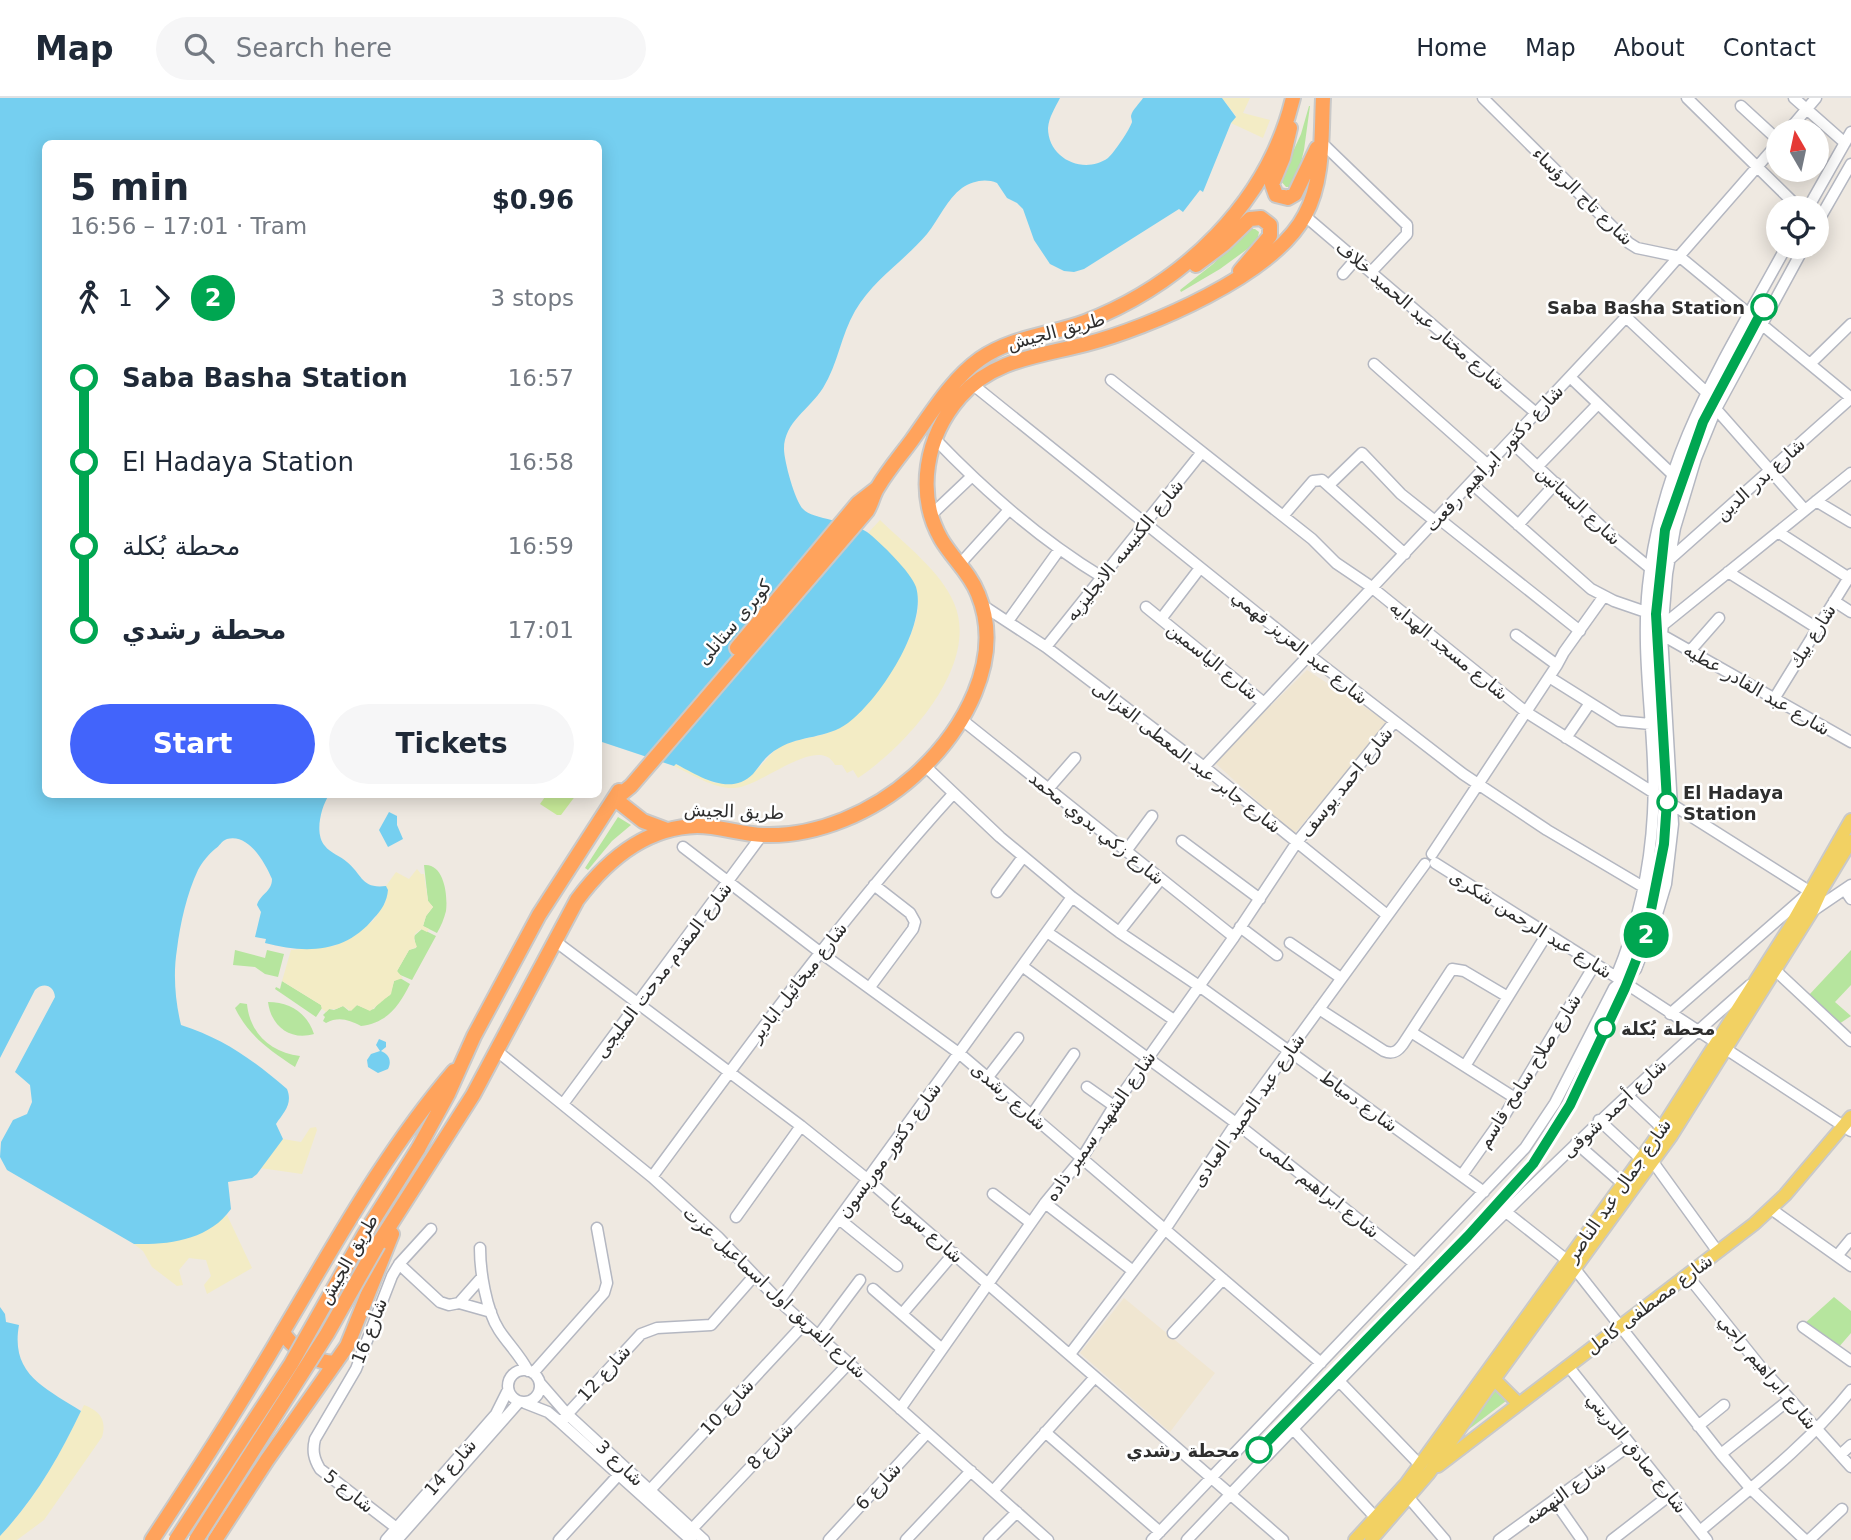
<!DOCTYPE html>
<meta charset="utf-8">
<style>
body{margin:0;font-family:"DejaVu Sans",Vazirmatn,sans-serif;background:#f6f6f7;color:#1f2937;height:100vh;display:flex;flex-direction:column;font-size:26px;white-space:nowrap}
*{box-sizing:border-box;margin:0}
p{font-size:23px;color:#747a83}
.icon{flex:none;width:38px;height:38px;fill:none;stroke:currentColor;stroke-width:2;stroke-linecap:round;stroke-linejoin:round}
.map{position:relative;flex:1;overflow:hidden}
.panel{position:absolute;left:42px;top:42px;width:560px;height:658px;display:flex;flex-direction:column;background:#fff;border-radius:10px;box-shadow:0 4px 18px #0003}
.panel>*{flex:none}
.badge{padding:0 14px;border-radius:23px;font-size:24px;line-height:46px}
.needle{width:46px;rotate:351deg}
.fabs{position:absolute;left:1766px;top:21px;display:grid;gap:14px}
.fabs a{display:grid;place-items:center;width:63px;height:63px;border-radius:50%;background:#fff;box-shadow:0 4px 18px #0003;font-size:35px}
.map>.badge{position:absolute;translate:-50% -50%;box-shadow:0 0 0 4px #fff}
.legs{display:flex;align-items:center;gap:10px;height:77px;padding:0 28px;font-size:23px}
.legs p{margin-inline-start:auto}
.summary{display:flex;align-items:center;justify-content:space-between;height:119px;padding:0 28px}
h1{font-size:38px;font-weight:600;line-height:52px}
.cta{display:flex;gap:14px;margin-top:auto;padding:14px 28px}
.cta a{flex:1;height:80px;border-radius:42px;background:#4264fb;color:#fff;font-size:28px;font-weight:600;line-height:80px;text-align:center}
.cta a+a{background:#f6f6f7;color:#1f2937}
ul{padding:0 28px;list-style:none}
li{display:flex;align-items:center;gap:24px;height:84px;font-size:26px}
li i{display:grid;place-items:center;width:10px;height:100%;margin:0 9px;background:currentColor}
li i::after{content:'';width:18px;height:18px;margin:-9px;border:5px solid;border-radius:50%;background:#fff}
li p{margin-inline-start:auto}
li:first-child i{background:linear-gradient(#0000 50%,currentColor 0)}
li:last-child i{background:linear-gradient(currentColor 50%,#0000 0)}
header{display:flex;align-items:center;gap:42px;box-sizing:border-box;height:98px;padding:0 35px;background:#fff;border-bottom:2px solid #e0e1e3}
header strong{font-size:33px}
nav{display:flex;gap:38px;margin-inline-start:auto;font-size:24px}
.search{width:490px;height:63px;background:#f6f6f7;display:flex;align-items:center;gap:18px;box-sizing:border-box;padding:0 24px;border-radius:38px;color:#747a83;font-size:26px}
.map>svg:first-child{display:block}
</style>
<header>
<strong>Map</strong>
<div class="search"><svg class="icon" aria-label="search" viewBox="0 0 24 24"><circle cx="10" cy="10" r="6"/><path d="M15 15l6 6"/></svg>Search here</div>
<nav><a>Home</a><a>Map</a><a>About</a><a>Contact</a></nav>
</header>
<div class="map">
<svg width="1851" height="1442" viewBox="0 0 1851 1442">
<rect width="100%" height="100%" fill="#efe9e1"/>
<path fill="#f0e6d1" d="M 1307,572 L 1389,625 L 1294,736 L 1214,664 Z
M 1124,1200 L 1215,1275 L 1170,1334 L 1080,1255 Z"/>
<path fill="#b6e59e" d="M 1309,8 L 1310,8 L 1304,52 L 1296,85 L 1292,89 L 1286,89 L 1280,82 L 1301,36 Z
M 1248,131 L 1255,131 L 1259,134 L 1257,144 L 1220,171 L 1181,194 L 1180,192 L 1213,166 Z
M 618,719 L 631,727 L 612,743 L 588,772 L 585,770 Z
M 424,767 C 444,765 448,797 446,813 C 444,821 441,828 437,835 L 423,828 L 426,818 L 433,809 L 428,803 Z
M 422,831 L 436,838 L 412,882 L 398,876 L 397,873 L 409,852 L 416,850 L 414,838 Z
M 235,852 L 265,860 L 267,852 L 284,856 L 278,879 L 265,876 L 255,869 L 233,867 Z
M 1851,852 L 1851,887 L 1835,904 L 1851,918 L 1839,926 L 1809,897 Z
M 400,880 L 410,886 C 399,908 387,925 361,928 C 349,922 339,918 326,925 L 323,923 L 325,919 L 323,917 L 329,911 L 334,912 L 343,908 L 349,913 L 357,907 L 369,912 L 374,911 L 380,903 L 390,897 L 394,883 Z
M 282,883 L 321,907 L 322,910 L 316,919 L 275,891 L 276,889 L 280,891 Z
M 268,904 C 290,904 307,915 314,936 C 290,943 271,928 268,904 Z
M 240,905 L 247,906 C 250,936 271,954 300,958 L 295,969 C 269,952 249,938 235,910 Z
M 1834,1199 L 1851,1213 L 1851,1235 L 1838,1250 L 1804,1226 Z
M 1493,1286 L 1510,1300 L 1460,1338 Z"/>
<path fill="#f3ecc5" d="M 1222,0 L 1250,0 L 1243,15 L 1270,22 L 1263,40 L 1231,25 L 1236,18 Z
M 880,422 C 904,445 942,475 954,505 C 981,567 905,649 858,680 L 853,672 L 847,675 L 842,667 L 835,667 C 819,635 761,689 735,690 C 714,691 693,677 674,668 L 675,666 L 715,685 C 726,681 747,679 756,672 C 766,664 771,653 783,647 C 801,639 822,640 839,630 C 869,614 927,531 917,497 C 910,471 886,454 868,435 Z
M 417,771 L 421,776 L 424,776 L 428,803 L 433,809 L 426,818 L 423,828 L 429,831 L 427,834 L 421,831 L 415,836 L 414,841 L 417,849 L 409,852 L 397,873 L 403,880 L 394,883 L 391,896 C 387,899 373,911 370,913 L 357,907 L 351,913 L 343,908 L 336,911 L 329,911 L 326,914 L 322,911 L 321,907 L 282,883 L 291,852 L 334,848 L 373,823 L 385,805 L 388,792 L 386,788 L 396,774 L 409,781 Z
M 316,1029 L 317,1032 L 302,1076 L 260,1070 L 283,1041 L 301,1044 L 310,1030 Z
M 227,1117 L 252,1170 L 207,1196 L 204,1187 L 211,1178 L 206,1162 L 189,1160 L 179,1172 L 183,1187 L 177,1188 L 152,1169 L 143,1153 L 134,1146 C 170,1146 198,1141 227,1117 Z
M 84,1307 C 100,1313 107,1322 102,1339 L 44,1422 L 17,1442 L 0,1442 L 0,1438 C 37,1399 61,1355 84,1307 Z"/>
<path fill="#c9ec9a" d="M 547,696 L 576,696 L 576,697 L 561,717 L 557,717 L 540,706 Z"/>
<path fill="#75cff0" d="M 0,0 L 1060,0 C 1055,10 1049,19 1048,30 C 1048,61 1084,77 1108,60 C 1114,55 1130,31 1132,24 C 1132,22 1131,20 1131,18 C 1132,12 1140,5 1143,0 L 1222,0 L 1236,19 L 1231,25 L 1203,94 L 1200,92 L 1183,114 L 1179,111 L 1084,171 L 1074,174 L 1064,173 L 1050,166 L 1034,142 L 1023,111 L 1017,105 L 1007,100 L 997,85 C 985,80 973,83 962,90 C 947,101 939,121 927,136 C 904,163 873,182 855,213 C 841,237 838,266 823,290 C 810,311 784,324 784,351 C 784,363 795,403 803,411 C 813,422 850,422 867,434 C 880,444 911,474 916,489 C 928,528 879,602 848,625 C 826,641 801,637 779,650 C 767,656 761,666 753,676 C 730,699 699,678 676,666 L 674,668 L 599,643 L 598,46 L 46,46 L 46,696 L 329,697 C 321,709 314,736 325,748 C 330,755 341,758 347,764 C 363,777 361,791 386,788 L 388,792 C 387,803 382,812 374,820 C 346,855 306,856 265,845 L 266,841 L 255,839 L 261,814 L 257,807 C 260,796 272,794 272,781 C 265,765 249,735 227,741 C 221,743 220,748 215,751 C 208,757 203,763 198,772 C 187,795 180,826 177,851 C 173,876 175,902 181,927 C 224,941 252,961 287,991 C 293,1006 284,1014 276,1026 L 283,1041 L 257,1076 L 252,1080 L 228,1084 L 231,1111 C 209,1142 169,1147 134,1146 L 7,1072 L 0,1059 L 1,1044 L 13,1022 L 27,1016 L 32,1004 L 30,987 L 15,974 L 55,899 C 54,887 43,884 35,892 L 0,960 Z
M 389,714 L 397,718 L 397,727 L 403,741 L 388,749 L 379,732 Z
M 379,941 L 386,944 L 386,949 L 381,953 C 389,956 392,963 388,971 L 378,975 L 368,969 L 367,962 L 371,956 L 380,953 L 376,947 Z
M 0,1209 L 5,1216 L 6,1224 L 19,1227 C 10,1277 46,1290 81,1313 C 59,1359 35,1401 0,1438 Z"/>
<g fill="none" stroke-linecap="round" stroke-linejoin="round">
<g stroke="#b4b7c1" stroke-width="13">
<path id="minor" d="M 1483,0 L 1629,145 L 1637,150 L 1680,159 L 1851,300
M 1687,0 L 1799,110
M 1794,0 L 1845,45
M 1741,8 L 1778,42
M 1788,33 L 1816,0
M 1321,44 L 1407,127 L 1407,136 L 1371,174
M 1808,110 L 1851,34
M 1305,118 L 1536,315
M 1816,127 L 1851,66
M 1343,176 L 1356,161
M 1626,219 L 1706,294
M 1374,266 L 1488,367
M 1810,266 L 1851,226
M 1570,279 L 1671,375
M 1111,282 L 1312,441 L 1336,465 L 1370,488 L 1526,614 L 1809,793
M 972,286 L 1309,557 L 1463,676 L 1547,732 L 1645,790
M 1716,311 L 1805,412
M 935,341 C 986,394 1039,441 1102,479
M 1510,343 L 1616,442 L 1650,470
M 1538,368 L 1598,306
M 1471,385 L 1591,491 L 1614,503 L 1646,514
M 1329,387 L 1362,355 L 1401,396 L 1435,423
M 1816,403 L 1851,424
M 931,417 L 971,379
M 1283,418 L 1313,383 L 1322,382 L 1405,456
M 1438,420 L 1580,533
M 1518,427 L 1556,385
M 1778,434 L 1849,480
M 1669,462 L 1851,300
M 959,467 L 1008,413
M 1728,474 L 1817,530
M 1834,503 L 1851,514
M 982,507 L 1046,549 L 1204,669 L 1387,817
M 1146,509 L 1264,605
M 1161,521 L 1200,470
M 1008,523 L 1059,452
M 1663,527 L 1851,375
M 1516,537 L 1557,567
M 1662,537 L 1851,644
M 1046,549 L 1202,354
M 1690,553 L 1719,520
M 1549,579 L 1619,623 L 1650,626
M 1774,601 L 1851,476
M 961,621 L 1234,839
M 1566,640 L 1590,605
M 925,668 L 1000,739 L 1072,799 L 1119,834 L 1199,888 L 1484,1094
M 1204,669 L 1626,219 L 1778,45
M 1048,691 L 1075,660
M 1182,743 L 1260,801
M 683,749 L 821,855 L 960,956 L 1321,1265
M 1126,753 L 1152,718
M 1432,756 L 1557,567 L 1564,554 L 1604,498
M 1435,765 L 1616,879 L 1851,1033
M 1845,792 L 1851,801
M 997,794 L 1023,759
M 1811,814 L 1851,787
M 1240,829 L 1277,857
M 1047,834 L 1174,922
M 1119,834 L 1161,781
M 555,843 L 801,1028 L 867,1081 L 1283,1442
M 1290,845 L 1341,880
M 1022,868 L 1236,1025 L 1415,1166
M 1775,872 L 1851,943
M 1616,879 C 1638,826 1650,773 1653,715 C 1657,640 1640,564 1648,488 C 1662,354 1724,263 1786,149
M 870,889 L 913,831 L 915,824 L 910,815 L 874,787
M 1319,911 L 1384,953 C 1393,957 1398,953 1403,946 L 1452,871 L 1464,873 L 1508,899
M 1670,916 L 1804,799
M 1411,934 L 1515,1000
M 497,953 L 652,1079 L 718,1139 L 779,1203 L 1048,1442
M 1465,968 L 1547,836
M 988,979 L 1018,940
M 1087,989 L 1114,1008
M 1627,997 L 1662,1030
M 563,1006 L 762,737
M 1031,1018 L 1074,956
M 1599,1022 L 1641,1061
M 1576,1045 L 1623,1086
M 1653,1064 L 1718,1154
M 1462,1077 L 1506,1015 L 1595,866
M 652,1079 C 748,949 844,816 953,696
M 993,1096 L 1031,1125
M 1045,1105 L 1133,1173
M 1771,1111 L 1851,1168
M 1506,1114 L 1568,1163
M 736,1119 L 801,1028
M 839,1121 L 897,1168
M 480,1150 C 480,1173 486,1212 499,1232 C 508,1246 520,1257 528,1273
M 1837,1158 L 1851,1141
M 399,1166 L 440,1204 L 449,1207 L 459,1205 L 491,1214
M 1575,1171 L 1721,1356 L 1751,1391 L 1805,1442
M 1687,1177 L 1760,1268 L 1851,1369
M 873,1191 L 942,1251
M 779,1203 L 1072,799
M 459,1205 L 482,1179
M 902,1216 L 954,1155
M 1803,1229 L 1851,1263
M 1173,1235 L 1223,1181
M 818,1238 L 860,1182
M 1070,1256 L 1166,1130 L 1236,1025 L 1425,766
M 1568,1268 L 1707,1442
M508 1288a16 16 0 1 1 32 0a16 16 0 1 1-32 0Z
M 533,1275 L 604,1195 L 607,1185 L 597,1130
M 1339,1283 L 1420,1367
M 540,1285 L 567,1316 L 704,1442
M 525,1305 L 548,1314 L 560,1324 L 691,1442
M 900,1311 L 1045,1105 L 1082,1060 L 1114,1008 L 1234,839 L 1297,744 L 1394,624
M 560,1324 L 641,1236 L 657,1230 L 711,1227 L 754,1178
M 1698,1328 L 1724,1307
M 1293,1331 L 1376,1420
M 1045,1334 L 1160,1434
M 1721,1356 L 1789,1302
M 1840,1357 L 1851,1347
M 650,1392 L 804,1226
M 993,1393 L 1095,1279
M 1409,1400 L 1445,1442
M 1554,1402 L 1582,1442
M 692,1431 L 849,1265
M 1700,1433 C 1752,1389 1808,1346 1851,1292
M 403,1435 L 320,1371 C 314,1361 312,1353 315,1341 L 356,1271 L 392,1178 L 399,1166 L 431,1131
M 386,1442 L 496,1316 L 508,1292
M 397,1442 L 519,1304
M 559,1442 L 623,1372
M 829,1442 L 927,1335
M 906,1442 L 971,1373
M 989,1442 L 1017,1414
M 1152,1442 L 1525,1050 L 1555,1005 L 1614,890 L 1636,871 L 1657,816 L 1666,786 L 1673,726 L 1662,537 L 1667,476 L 1675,430 L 1696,360 L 1716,311 L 1804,149
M 1187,1442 C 1368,1251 1551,1060 1750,887
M 1499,1442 L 1630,1347
M 1612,1442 L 1670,1397
M 1809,1442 L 1842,1411"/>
</g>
<g stroke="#c9c9c9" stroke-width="16">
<path id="major" d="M 1489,1276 L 1518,1305
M 1438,1368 L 1754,1126 L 1785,1097 L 1851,1019
M 1355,1442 L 1406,1386 L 1653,1044 L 1790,829 L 1851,722
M 1371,1442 L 1429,1375 L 1495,1280 L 1671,1038 L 1812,813 L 1822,791 L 1851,743"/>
</g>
<g stroke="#c9c9c9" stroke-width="18">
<path id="highway" d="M 1290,30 L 1283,60 L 1272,86 L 1276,97 L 1288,100 L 1295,96 L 1317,50
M 1196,167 L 1224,146 L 1250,121 L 1261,120 L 1270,127 L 1270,138 L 1240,173
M 737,550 L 858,405 L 876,391
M 615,701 L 631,688 L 867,413 C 872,405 873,396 878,389 C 888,372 901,357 912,342 C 932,314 952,281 980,261 C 1011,239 1050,237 1085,224 C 1183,186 1268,105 1293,0
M 615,701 L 643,723 L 667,732
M 418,1051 L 448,996 L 474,938 L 539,817 L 619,693
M 378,1146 L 473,997 L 577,802 C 606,763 646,729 697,728 C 719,728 741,736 763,737 C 817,739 874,714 914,678 C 963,634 1005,562 978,496 C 970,475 952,460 941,441 C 915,395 926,338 960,299 C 993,261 1040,258 1086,246 C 1148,230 1274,177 1305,117 C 1324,82 1321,38 1323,0
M 283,1233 C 288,1248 321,1268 336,1264
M 152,1442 C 197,1374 241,1305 282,1235 C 335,1146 386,1052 454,973
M 215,1442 L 267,1362 L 347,1248 L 392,1136"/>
</g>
<use href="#minor" stroke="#fff" stroke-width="10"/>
<use href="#major" stroke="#f2d163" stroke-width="12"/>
<use href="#highway" stroke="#ffa35c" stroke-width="14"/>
<g stroke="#c9c9c9" stroke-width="18" stroke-linecap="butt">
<path id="highway-bridge" d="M 176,1442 L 291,1266 L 364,1137 L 418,1051
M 196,1442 L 327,1236 L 378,1146"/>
</g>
<use href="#highway-bridge" stroke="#ffa35c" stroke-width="14"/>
</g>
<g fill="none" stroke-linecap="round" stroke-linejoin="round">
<g stroke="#fff" stroke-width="16">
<path id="line-1" d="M 1259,1352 L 1468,1138 L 1533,1066 L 1570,1007 L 1625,890 L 1646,837 L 1664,746 L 1667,703 L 1656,516 L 1665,432 L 1703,324 L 1764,209"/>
</g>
<use href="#line-1" stroke="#00a651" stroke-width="10"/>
</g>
<g fill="#fff" stroke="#00a651" stroke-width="3.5">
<circle cx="1764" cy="209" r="12"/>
<circle cx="1667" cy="704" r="9"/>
<circle cx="1605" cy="930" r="9"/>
<circle cx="1259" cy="1352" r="12"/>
</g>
<g text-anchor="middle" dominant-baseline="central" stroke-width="5" stroke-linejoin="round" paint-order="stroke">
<g font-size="18" fill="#2e2e2e" stroke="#fff">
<text transform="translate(1583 98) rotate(44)">شارع تاج الرؤساء</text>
<text transform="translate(1421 217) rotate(41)">شارع مختار عبد الحميد خلاف</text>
<text transform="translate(1056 233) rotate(-15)">طريق الجيش</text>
<text transform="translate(1494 360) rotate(-47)">شارع دكتور ابراهيم رفعت</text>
<text transform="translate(1760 381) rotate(-42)">شارع بدر الدين</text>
<text transform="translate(1579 407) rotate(43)">شارع البساتين</text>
<text transform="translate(1124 452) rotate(-51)">شارع الكنيسه الانجليزيه</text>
<text transform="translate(734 524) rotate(-50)">كوبرى ستانلى</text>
<text transform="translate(1812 538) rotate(-58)">شارع بيك</text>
<text transform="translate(1300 549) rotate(39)">شارع عبد العزيز فهمي</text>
<text transform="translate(1449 552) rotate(39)">شارع مسجد الهدايه</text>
<text transform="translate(1213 563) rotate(39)">شارع الياسمين</text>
<text transform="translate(1757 591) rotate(30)">شارع عبد القادر عطيه</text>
<text transform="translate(1187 659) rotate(38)">شارع جابر عبد المعطى الغزالى</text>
<text transform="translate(1346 684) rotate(-51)">شارع احمد يوسف</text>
<text transform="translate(734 713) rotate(2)">طريق الجيش</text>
<text transform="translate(1097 730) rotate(39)">شارع زكي بدوي محمد</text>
<text transform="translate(1531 826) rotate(32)">شارع عبد الرحمن شكرى</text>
<text transform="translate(663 872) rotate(-53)">شارع المقدم مدحت المليجى</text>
<text transform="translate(798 884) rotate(-52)">شارع ميخائيل ابادير</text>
<text transform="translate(1529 973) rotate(-58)">شارع صلاح سامح قاسم</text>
<text transform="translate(1009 998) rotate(41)">شارع رشدى</text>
<text transform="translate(1359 1003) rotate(36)">شارع دمياط</text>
<text transform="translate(1614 1010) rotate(-43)">شارع أحمد شوقى</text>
<text transform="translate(1248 1012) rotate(-55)">شارع عبد الحميد العبادى</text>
<text transform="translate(1100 1028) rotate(-55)">شارع الشهيد سمير ذاده</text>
<text transform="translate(889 1052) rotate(-54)">شارع دكتور موريسون</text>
<text transform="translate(1320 1091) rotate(38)">شارع ابراهيم حلمى</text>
<text transform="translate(1618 1092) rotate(-55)">شارع جمال عبد الناصر</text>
<text transform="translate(927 1132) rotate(41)">شارع سوريا</text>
<text transform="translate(348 1161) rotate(-60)">طريق الجيش</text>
<text transform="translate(775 1194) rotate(43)">شارع الفريق اول اسماعيل عزت</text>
<text transform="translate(1649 1206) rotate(-37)">شارع مصطفى كامل</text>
<text transform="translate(369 1233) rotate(-69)">شارع 16</text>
<text transform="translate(1768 1274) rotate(50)">شارع ابراهيم راجي</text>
<text transform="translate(604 1275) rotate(-48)">شارع 12</text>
<text transform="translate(727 1309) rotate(-47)">شارع 10</text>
<text transform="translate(770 1348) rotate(-46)">شارع 8</text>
<text transform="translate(1637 1355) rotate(51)">شارع صادق الدريني</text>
<text transform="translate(620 1365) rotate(43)">شارع 3</text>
<text transform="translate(450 1369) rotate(-49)">شارع 14</text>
<text transform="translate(878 1388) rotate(-47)">شارع 6</text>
<text transform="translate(349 1393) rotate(38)">شارع 5</text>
<text transform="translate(1565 1394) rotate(-36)">شارع النهضه</text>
</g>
<g font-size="18" font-weight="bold" fill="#2e2e2e" stroke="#fff" text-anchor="end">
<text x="1745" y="209">Saba Basha Station</text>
<text x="1683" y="694" text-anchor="start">El Hadaya<tspan x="1683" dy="21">Station</tspan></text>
<text x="1621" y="930" text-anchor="start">محطة بُكلة</text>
<text x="1240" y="1352">محطة رشدي</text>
</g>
</g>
</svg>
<div class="fabs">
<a><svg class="needle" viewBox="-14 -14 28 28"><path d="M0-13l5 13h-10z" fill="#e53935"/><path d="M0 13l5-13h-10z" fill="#747a83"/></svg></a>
<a><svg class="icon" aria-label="locate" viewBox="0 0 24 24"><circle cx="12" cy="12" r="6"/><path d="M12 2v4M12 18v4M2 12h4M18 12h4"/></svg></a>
</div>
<b class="badge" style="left:1646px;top:837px;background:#00a651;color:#fff">2</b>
<section class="panel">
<div class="summary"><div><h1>5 min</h1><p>16:56 – 17:01 · Tram</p></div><b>$0.96</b></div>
<div class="legs"><svg class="icon" aria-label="walk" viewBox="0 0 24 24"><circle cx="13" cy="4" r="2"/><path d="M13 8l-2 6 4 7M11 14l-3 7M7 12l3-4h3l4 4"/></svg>1<svg class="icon" aria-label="forward" viewBox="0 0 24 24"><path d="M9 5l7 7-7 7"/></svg><b class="badge" style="background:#00a651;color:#fff">2</b><p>3 stops</p></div>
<ul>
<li><i style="color:#00a651"></i><b>Saba Basha Station</b><p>16:57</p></li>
<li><i style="color:#00a651"></i><span>El Hadaya Station</span><p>16:58</p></li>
<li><i style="color:#00a651"></i><span>محطة بُكلة</span><p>16:59</p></li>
<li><i style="color:#00a651"></i><b>محطة رشدي</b><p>17:01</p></li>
</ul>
<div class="cta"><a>Start</a><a>Tickets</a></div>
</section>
</div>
